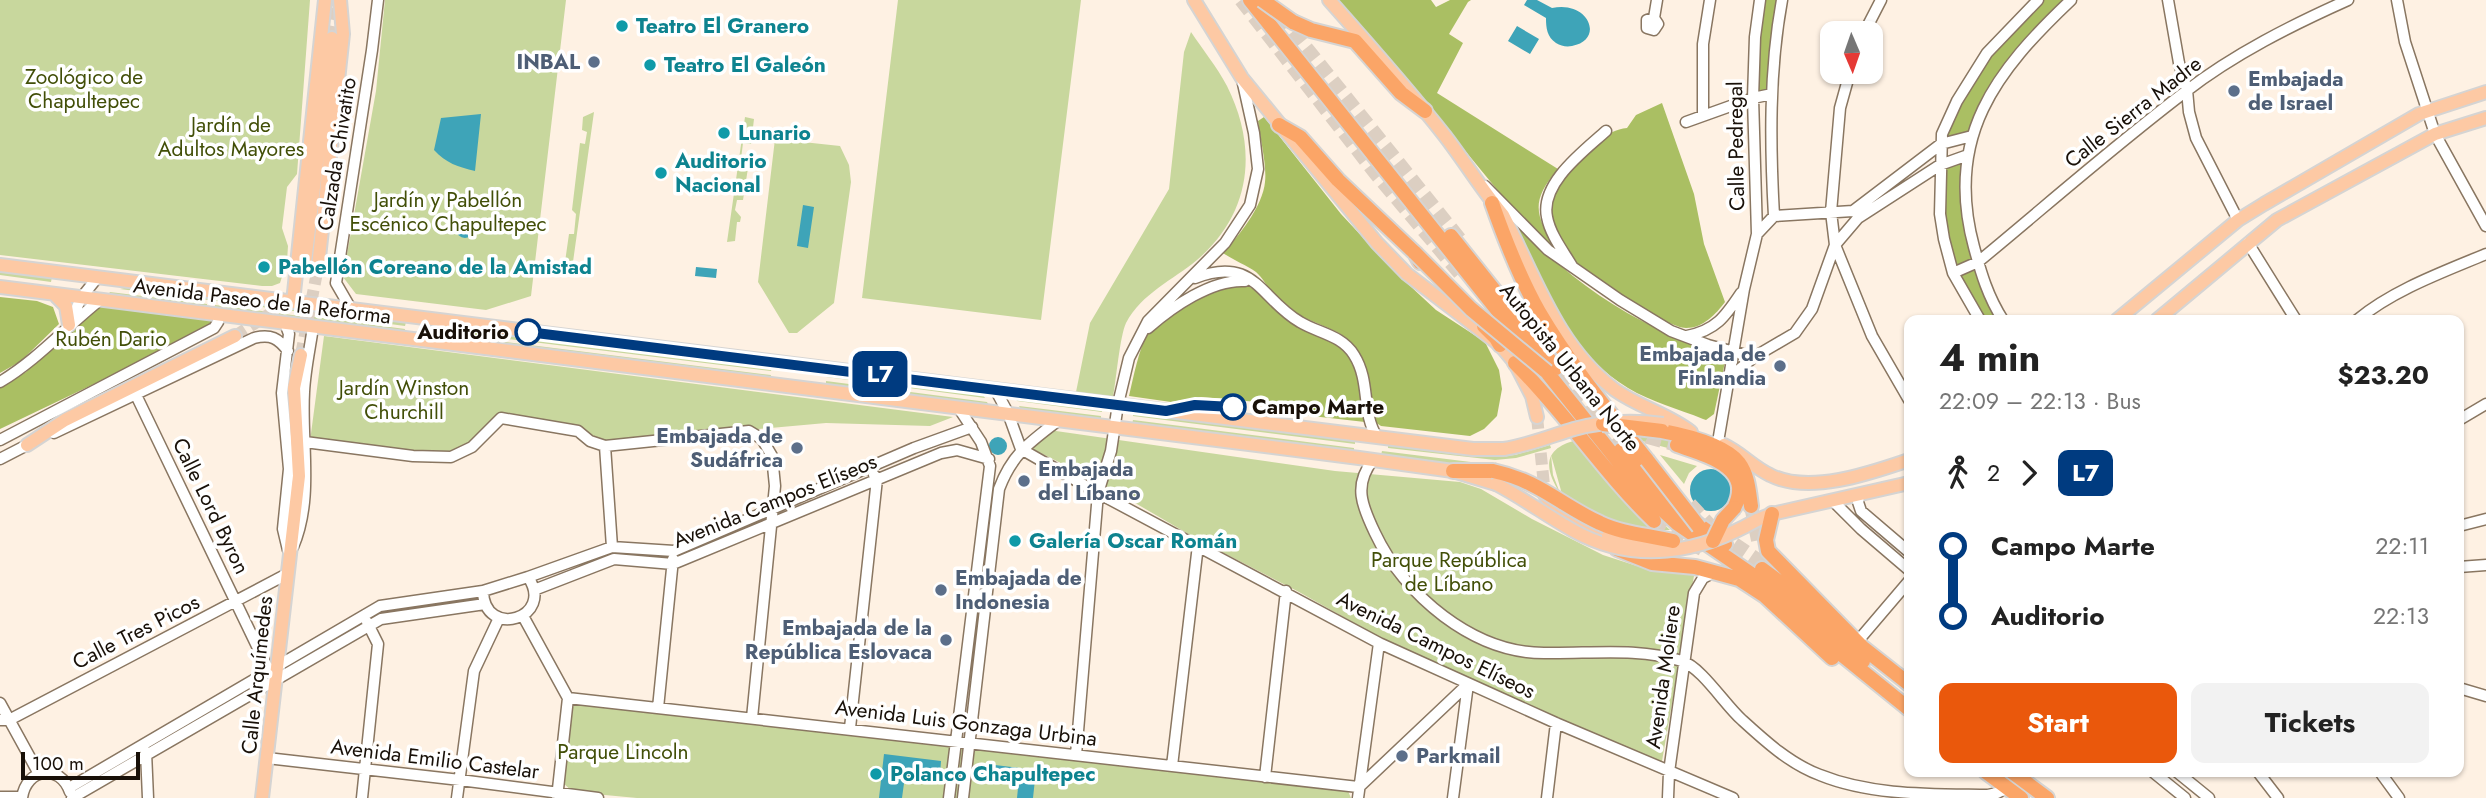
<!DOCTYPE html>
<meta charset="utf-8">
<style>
body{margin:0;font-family:Jost,sans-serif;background:#f2f2f2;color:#222;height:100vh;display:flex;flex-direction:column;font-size:26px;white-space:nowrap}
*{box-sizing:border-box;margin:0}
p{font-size:23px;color:#767676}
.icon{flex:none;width:38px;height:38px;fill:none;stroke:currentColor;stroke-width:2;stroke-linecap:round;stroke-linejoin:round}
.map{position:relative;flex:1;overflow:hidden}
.details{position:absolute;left:1904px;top:315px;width:560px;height:462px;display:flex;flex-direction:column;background:#fff;border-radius:14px;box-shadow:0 2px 5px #0004}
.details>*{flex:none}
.badge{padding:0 14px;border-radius:10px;font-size:24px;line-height:46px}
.needle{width:46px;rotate:178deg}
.buttons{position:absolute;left:1820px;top:21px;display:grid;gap:14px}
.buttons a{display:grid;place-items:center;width:63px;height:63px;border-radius:14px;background:#fff;box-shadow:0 2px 5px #0004;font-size:35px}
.scale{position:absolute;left:21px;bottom:18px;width:119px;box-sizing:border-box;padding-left:7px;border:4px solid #181008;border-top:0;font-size:19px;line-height:24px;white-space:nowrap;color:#181008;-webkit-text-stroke:5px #fff;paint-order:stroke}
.map>.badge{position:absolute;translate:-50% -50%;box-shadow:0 0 0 4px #fff}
.legs{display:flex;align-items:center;gap:10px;height:77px;padding:0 35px;font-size:23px}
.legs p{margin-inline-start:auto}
.overview{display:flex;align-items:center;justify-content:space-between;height:119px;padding:0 35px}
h1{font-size:38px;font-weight:700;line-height:52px}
.primary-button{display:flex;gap:14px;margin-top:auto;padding:14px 35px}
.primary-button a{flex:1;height:80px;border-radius:14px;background:#ea580c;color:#fff;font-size:28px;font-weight:700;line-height:80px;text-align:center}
.primary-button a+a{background:#f2f2f2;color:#222}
ul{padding:0 35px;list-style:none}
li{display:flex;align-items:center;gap:24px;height:70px;font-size:26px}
li i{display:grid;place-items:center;width:10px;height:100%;margin:0 9px;background:currentColor}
li i::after{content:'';width:18px;height:18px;margin:-9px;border:5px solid;border-radius:50%;background:#fff}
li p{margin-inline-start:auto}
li:first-child i{background:linear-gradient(#0000 50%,currentColor 0)}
li:last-child i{background:linear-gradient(currentColor 50%,#0000 0)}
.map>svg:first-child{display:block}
</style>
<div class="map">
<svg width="2486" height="798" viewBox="0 0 2486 798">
<rect width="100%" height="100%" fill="#fef1e3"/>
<path fill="#c8d79d" d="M 0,0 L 310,0 L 297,174 L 287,187 L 282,228 L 288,246 L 287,261 L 280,283 L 272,286 L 262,286 L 0,255 Z
M 385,0 L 566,0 L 531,296 L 486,310 L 356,294 L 343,277 L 376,91 Z
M 898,0 L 1081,0 L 1041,320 L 862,298 Z
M 1191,32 C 1203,50 1217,67 1227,86 C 1258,148 1252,213 1197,260 C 1173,280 1142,293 1126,323 C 1120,335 1116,381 1113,397 L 1076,392 L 1090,323 L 1169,189 L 1184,52 Z
M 594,112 L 572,269 L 564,269 L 569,234 L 574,234 L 576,214 L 572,210 L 580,143 L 585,144 L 587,132 L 582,130 L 583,117 Z
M 745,117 L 754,119 L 751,144 L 743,143 L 740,167 L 748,168 L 743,200 L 737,200 L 735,210 L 741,217 L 740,222 L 737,222 L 735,241 L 727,242 Z
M 775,139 L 840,146 L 849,165 L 851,182 L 834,303 L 797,333 L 789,333 L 758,282 Z
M 0,271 L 52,277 L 51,282 L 0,275 Z
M 129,287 L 208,296 L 208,300 L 120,289 Z
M 110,292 L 207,304 L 207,308 L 107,296 Z
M 216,297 L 301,308 L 301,312 L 216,301 Z
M 215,305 L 300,316 L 300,320 L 215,309 Z
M 309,309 L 406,322 L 405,326 L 308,313 Z
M 308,316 L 405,329 L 404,333 L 307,321 Z
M 436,326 L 772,367 L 771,371 L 435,330 Z
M 435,333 L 771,375 L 770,379 L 435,337 Z
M 324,336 L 953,417 L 930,426 L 826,423 L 590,444 L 576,434 L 499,424 L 451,456 L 310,441 Z
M 827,373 L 982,393 L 985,398 L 826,377 Z
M 826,381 L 987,402 L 989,406 L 826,385 Z
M 1015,397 L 1102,409 L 1102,412 L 1017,401 Z
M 1019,406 L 1101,416 L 1101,420 L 1021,410 Z
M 1133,412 L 1355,439 L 1355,444 L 1133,416 Z
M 1133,420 L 1354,448 L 1354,452 L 1132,424 Z
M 1049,430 L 1335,471 L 1460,482 L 1481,489 L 1532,519 L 1603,555 L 1637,566 L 1695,570 L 1661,767 L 1381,638 L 1299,592 L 1197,539 L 1106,486 L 1029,447 Z
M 1621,433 L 1663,438 L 1677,442 L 1675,450 L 1620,435 Z
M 1577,440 L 1658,519 L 1670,530 C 1627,532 1597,515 1562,494 L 1551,455 L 1553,475 L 1560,493 C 1543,467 1544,448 1577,440 Z
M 1388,444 L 1491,457 L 1515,455 L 1550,445 L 1551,448 L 1516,458 L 1495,460 L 1388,448 Z
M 1382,451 L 1487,464 L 1495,466 L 1455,464 L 1381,455 Z
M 1660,455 L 1697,466 L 1689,473 L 1684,484 Z
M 576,704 L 1348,791 L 1351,798 L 637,798 L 573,792 L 563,783 L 570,710 Z"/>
<path fill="#aabf63" d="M 1336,0 L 1431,0 L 1436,7 L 1450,0 L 1471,0 L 1468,2 L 1449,34 L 1463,43 L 1437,93 L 1558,169 C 1528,204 1537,216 1557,252 L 1517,214 L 1394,64 Z
M 1761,0 L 1780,0 L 1771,93 L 1753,97 Z
M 2040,0 L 2072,0 L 2010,65 L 1978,129 L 1946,140 L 1954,112 L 1985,56 Z
M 1662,103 L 1694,194 L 1704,244 L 1725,302 C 1716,314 1703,328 1686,328 C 1669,328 1598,284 1583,271 C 1571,261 1551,226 1551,211 C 1551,193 1566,178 1576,164 C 1588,148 1606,130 1627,128 L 1636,115 Z
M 1264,117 L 1341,214 L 1395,272 L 1436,310 L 1485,342 L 1499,370 L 1502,389 L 1497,416 L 1484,429 L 1470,436 L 1381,426 L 1375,422 C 1372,391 1368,348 1337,332 C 1317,322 1296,317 1280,302 C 1270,293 1265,280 1256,272 C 1246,265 1233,260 1223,253 C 1238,237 1263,206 1265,182 C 1267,165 1260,138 1258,121 Z
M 1966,159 L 1966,212 L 1983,285 L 2003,320 L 1979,320 L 1956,272 L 1944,218 L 1943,163 Z
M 1512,218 C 1554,265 1601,302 1658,329 C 1679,340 1702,346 1724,356 L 1725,362 L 1714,414 L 1706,420 L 1703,419 C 1679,409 1651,402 1628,388 C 1567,351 1541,281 1510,220 Z
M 1227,283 C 1234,284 1242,283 1248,286 C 1264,294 1274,311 1289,321 C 1308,334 1335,335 1349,354 C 1362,373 1361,401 1365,422 L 1294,414 L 1269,403 L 1201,397 L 1171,402 L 1129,396 C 1134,375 1138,352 1148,332 C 1162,307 1202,294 1227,283 Z
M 0,297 L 37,301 L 53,307 L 59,324 L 21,361 L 0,373 Z
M 98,305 L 213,316 L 214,323 L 209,329 L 0,429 L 0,386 L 26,372 Z"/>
<path fill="#3ea4b8" d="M 1527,0 L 1537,0 L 1552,8 C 1589,0 1605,40 1572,46 C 1566,47 1561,46 1556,43 C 1547,37 1546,28 1546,18 L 1524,5 Z
M 1517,26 L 1539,39 L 1530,54 L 1508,41 Z
M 481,114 L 475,171 C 458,167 446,163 434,150 L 441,118 Z
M 803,205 L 814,207 L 808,248 L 797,246 Z
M456 229a9 9 0 1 1 18 0a9 9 0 1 1-18 0Z
M 696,267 L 717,269 L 716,278 L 695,276 Z
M989 446a9 9 0 1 1 18 0a9 9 0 1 1-18 0Z
M1690 490a21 21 0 1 1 42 0a21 21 0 1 1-42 0Z
M 884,754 L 941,761 L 940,775 L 911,772 L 910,776 L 905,776 L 902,798 L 879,798 Z
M 978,763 L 1036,770 L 1033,798 L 1017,798 L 1018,788 L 1013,787 L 1013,782 L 976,778 Z"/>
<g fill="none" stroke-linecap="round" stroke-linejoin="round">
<path stroke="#dccfc2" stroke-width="12" stroke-dasharray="12 6" stroke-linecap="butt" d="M 332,38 L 338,4
M 235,336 L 271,313 L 290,294
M 301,355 L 318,267
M 1537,417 L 1545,495"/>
<path stroke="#dccfc2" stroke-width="14" stroke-dasharray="14 7" stroke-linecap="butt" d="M 1241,0 L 1376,174 L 1462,276
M 1280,15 L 1462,242
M 1551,354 L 1634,459
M 1630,426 L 1648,437 L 1677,445
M 1690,504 L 1717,533
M 1751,506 L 1759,545
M 1654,521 L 1662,529 L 1704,550
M 1717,532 L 1775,572"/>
<g stroke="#897661" stroke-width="13">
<path id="minor" d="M 2168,0 L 2179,63 L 2187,90 L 2189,112 L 2196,138 L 2238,220
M 2397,0 L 2405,42 L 2435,134 L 2486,226
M 1654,18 L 1647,20 L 1647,28 L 1654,30 L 1658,24 L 1654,18 L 1657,0
M 1864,33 L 1881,0
M 1850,72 L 1840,108 L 1831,212 L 1835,245 L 1872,336 L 1909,400
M 1703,115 L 1703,44 L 1710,0
M 1686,122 L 1753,98 L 1772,94
M 1485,186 L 1548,250 L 1620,300 L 1671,331 L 1708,345 L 1754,357
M 1774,216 C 1770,144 1769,71 1782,0
M 1757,234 L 1774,216 L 1853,211 L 1941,144 L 1972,136
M 2248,243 L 2296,320
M 1572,266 C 1563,251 1550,234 1547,217 C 1540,183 1584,151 1606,131
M 1953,273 L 1978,262 C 2047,205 2114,146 2185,92 C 2234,54 2292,25 2348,0
M 1195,278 C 1255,255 1260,299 1300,322 C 1318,333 1342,335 1354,355 C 1371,382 1361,412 1377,437
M 351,309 L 336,283 L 372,50 L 378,0
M 1980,320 L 1953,273 L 1944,239 L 1940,214 L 1942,134 L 1957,101 L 1987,53 L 2038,0
M 2003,320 C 1988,297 1981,273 1974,247 C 1944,137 1996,71 2071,0
M 2357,320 C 2393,290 2443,272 2486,254
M 71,321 L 81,298 L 97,278
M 285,323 L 289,334 L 282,393 L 289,469 L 283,529 L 288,550
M 1148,328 C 1172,307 1212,279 1245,281
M 1687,336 C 1716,330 1725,317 1741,293
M 1729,378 L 1754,357 L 1795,333 L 1812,309 L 1835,245 L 1858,218 L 1940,165 L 1968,155
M 0,382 C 37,360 66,327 100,300
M 995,389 L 1008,413 L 1021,449
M 136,395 L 269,671
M 2459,420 L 2486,404
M 54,433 L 254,338 C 271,334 278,338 288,351
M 0,440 L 214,328 L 218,322 L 219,315
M 305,442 L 413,456 L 451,457 L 472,447 L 501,418 L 578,431 L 590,441 L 605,446 L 749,431 L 762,439 L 772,456 L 775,486 L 752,718
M 1718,442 L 1744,289 L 1757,234 L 1753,98 L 1755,37 L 1760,0
M 605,446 L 612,547
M 1021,449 L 1098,493 L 1379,643 L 1556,723 L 1733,798
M 0,459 L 31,443
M 1373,460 C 1353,485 1362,506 1375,533 C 1404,595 1473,653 1544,653 C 1590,654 1637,647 1682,661 C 1702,668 1725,705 1742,720 C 1765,741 1790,764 1820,775 C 1872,796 1933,794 1988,795 L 1997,793 L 2007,788
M 1859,495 L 1858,502 L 1861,511 L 1909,552
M 1832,500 L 1861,529 L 1909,570
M 2459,526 L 2486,519
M 293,547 C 314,498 301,443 304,392 C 305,370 310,348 313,327
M 2459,567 L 2486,565
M 528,577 L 612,547 L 674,551 L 914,448 L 972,427
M 528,577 C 556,618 484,640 483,591 Z
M 534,590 L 614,559 L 673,564 L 941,453 L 957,450 L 989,459
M 523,616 L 568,698 L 557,798
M 1857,642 L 1909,581
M 2459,688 L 2486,696
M 568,698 L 1358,787
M 0,703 L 39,774
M 658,708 L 673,559
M 0,720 L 9,720 L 287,574
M 850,728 L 877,479 L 874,475
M 146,752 L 148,798
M 1076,755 L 1098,493 L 1111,451 L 1118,404 L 1129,358 L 1148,321 L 1225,243 L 1250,205 L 1258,169 L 1254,133 L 1242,79
M 267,758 L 460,780 L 598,798
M 1172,766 L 1198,545
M 2153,772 L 2185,798
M 2177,772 L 2209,798
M 2258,772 L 2278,798
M 2380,772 L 2399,798
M 1265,777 L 1286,591
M 1359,787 L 1468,684
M 69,788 L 380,606 L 483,591
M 0,797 L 22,797
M 22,798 C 26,768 60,763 70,792
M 72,798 L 381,619 L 485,604
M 362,798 L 378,644 L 367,622
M 457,798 L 474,671 L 499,618
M 949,798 L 990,466 L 981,442 L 958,407
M 963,798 L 999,489 C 1012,454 1030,442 1059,420
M 1358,798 L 1379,643
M 1453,798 L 1468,684
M 1547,798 L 1556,723
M 1668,798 L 1669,772 L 1694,593 L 1703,578 L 1716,571"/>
</g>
<g stroke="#d5d4d3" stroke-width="16">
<path id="major" d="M 1194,0 L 1242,78 L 1377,243 L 1407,274 L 1500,345 L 1515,363 L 1532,396 L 1537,417
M 1329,0 C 1369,45 1408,89 1445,136 C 1465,162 1482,190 1503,215 C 1535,276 1557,347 1615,390 C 1639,407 1668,414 1691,432
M 305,262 L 332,38
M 0,265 L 1473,449 L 1504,449
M 318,267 L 343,34 L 340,0
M 0,287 L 1359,458 L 1453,471 L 1496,484
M 54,294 L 66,306 L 69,325
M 293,302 L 325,0
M 2117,320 L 2238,220 L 2264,204 L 2419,114 L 2486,92
M 2157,320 L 2277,220 L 2435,134 L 2486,118
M 27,445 L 65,420 L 235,336
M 1724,445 C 1741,453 1753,467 1770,475 C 1809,495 1871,473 1909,460
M 1545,495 C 1558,517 1585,529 1608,536
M 1757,520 L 1772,514 L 1909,483
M 262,798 L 299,476 L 294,388 L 301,355"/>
</g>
<g stroke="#d5d4d3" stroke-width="18">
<path id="highway" d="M 1250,0 L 1625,470 L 1654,502 L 1678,524 L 1776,591 L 1841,654 L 1909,709
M 1293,22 L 1311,30 L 1355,41 L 1401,93 L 1425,111
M 1279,125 L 1300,137 L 1338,180 L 1415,253 L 1420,262
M 1492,203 C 1505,240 1520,278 1539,312 C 1570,365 1609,412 1647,460
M 1451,236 L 1556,368
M 1484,326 L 1496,338 L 1500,345
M 1515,363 C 1565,412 1603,472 1654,521
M 1662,431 C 1683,435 1725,445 1739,463 C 1748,475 1749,492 1751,506
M 1677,445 C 1706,455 1755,467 1734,508
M 1621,450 L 1671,505 L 1725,544
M 1453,471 L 1493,471
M 1772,514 L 1766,540 L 1768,551 L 1862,647 L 1909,684
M 1617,549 L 1652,563 L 1695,567 L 1739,579 L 1765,596 L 1832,658
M 1762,569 L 1794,593 L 1863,661
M 1986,772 L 2021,798
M 2012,772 L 2047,798"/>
</g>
<use href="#minor" stroke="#fff" stroke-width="10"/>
<use href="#major" stroke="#fdc9a4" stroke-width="12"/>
<use href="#highway" stroke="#fba567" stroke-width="14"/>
<g stroke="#d5d4d3" stroke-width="16" stroke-linecap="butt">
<path id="major-bridge" d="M 1504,449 C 1529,445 1551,436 1574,429 C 1604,421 1632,420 1663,424
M 1496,484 C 1523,498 1547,516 1574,531 C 1635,565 1699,553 1757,520
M 1608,536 L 1635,542 L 1660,542"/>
</g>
<g stroke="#d5d4d3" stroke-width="18" stroke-linecap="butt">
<path id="highway-bridge" d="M 1262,0 L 1293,22
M 1415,253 L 1471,309 L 1547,372
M 1603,424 L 1662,431
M 1647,460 L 1699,527
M 1493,471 C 1540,481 1560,505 1600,523 C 1623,534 1649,535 1673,541
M 1713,541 L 1723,520 L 1734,508"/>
</g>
<use href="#major-bridge" stroke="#fdc9a4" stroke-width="12"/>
<use href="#highway-bridge" stroke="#fba567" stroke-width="14"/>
</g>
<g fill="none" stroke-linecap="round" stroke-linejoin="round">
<g stroke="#fff" stroke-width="16">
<path id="line-1" d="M 528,332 L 1166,411 L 1195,405 L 1233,407"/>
</g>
<use href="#line-1" stroke="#003b80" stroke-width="10"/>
</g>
<g fill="#0f9aa8" stroke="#fff" stroke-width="2.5">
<circle cx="622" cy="26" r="7"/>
<circle cx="650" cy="65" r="7"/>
<circle cx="724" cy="133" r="7"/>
<circle cx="661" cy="173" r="7"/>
<circle cx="264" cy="267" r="7"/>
<circle cx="1015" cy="541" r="7"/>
<circle cx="876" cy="774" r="7"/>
</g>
<g fill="#5c6f8a" stroke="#fff" stroke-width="2.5">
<circle cx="594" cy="62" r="7"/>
<circle cx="2234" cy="91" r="7"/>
<circle cx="1780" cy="366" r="7"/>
<circle cx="797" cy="448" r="7"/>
<circle cx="1024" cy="481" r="7"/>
<circle cx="941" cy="590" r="7"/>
<circle cx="946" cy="640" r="7"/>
<circle cx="1402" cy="756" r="7"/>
</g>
<g fill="#fff" stroke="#003b80" stroke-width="3.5">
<circle cx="528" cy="332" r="12"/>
<circle cx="1233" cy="407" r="12"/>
</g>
<g text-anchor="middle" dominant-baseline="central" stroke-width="7" stroke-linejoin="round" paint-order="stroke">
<g font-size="21" font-weight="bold" fill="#0d838f" stroke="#fff" text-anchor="start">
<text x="636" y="26">Teatro El Granero</text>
<text x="664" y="65">Teatro El Galeón</text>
<text x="738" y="133">Lunario</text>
<text x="675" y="161">Auditorio<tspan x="675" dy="24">Nacional</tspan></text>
<text x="278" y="267">Pabellón Coreano de la Amistad</text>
<text x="1029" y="541">Galería Oscar Román</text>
<text x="890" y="774">Polanco Chapultepec</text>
</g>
<g font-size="21" font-weight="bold" fill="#4e5e75" stroke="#fff" text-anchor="end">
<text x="580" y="62">INBAL</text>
<text x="2248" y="79" text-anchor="start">Embajada<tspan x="2248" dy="24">de Israel</tspan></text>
<text x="1766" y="354">Embajada de<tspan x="1766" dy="24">Finlandia</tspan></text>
<text x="783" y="436">Embajada de<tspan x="783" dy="24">Sudáfrica</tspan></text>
<text x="1038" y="469" text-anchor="start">Embajada<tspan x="1038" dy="24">del Líbano</tspan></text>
<text x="955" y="578" text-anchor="start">Embajada de<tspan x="955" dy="24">Indonesia</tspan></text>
<text x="932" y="628">Embajada de la<tspan x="932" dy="24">República Eslovaca</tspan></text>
<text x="1416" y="756" text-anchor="start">Parkmail</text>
</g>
<g font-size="21" fill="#424f08" stroke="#fff">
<text x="84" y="77">Zoológico de<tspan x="84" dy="24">Chapultepec</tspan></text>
<text x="231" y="125">Jardín de<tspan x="231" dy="24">Adultos Mayores</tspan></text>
<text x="448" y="200">Jardín y Pabellón<tspan x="448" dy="24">Escénico Chapultepec</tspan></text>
<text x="111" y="339">Rubén Dario</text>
<text x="404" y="388">Jardín Winston<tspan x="404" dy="24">Churchill</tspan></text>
<text x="1449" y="560">Parque República<tspan x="1449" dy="24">de Líbano</tspan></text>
<text x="623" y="752">Parque Lincoln</text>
</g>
<g font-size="21" fill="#181008" stroke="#fff">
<text transform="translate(2133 112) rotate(-38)">Calle Sierra Madre</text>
<text transform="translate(1736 146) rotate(-91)">Calle Pedregal</text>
<text transform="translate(337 154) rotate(-81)">Calzada Chivatito</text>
<text transform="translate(262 301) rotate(7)">Avenida Paseo de la Reforma</text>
<text transform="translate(1570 367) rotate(51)">Autopista Urbana Norte</text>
<text transform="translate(775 501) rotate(-22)">Avenida Campos Elíseos</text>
<text transform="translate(211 506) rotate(64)">Calle Lord Byron</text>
<text transform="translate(136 632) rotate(-27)">Calle Tres Picos</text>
<text transform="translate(1436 645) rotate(26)">Avenida Campos Elíseos</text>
<text transform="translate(257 675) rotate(-84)">Calle Arquímedes</text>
<text transform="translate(1663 677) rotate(-82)">Avenida Moliere</text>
<text transform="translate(966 723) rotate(7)">Avenida Luis Gonzaga Urbina</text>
<text transform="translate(435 759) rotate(7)">Avenida Emilio Castelar</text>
</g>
<g font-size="21" font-weight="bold" fill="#181008" stroke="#fff" text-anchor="end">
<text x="509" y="332">Auditorio</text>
<text x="1252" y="407" text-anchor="start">Campo Marte</text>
</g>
</g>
</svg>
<div class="buttons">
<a><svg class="needle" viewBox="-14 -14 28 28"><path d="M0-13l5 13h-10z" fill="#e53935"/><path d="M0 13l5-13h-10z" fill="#767676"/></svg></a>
</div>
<div class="scale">100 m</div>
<b class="badge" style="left:880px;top:374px;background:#003b80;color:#fff">L7</b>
<section class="details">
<div class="overview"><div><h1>4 min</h1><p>22:09 – 22:13 · Bus</p></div><b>$23.20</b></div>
<div class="legs"><svg class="icon" aria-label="walk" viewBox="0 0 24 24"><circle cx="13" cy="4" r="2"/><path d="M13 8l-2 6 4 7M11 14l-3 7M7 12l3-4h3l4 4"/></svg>2<svg class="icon" aria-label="forward" viewBox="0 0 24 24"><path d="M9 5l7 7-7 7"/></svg><b class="badge" style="background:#003b80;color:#fff">L7</b></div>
<ul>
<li><i style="color:#003b80"></i><b>Campo Marte</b><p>22:11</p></li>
<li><i style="color:#003b80"></i><b>Auditorio</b><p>22:13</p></li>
</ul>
<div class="primary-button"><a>Start</a><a>Tickets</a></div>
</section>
</div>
